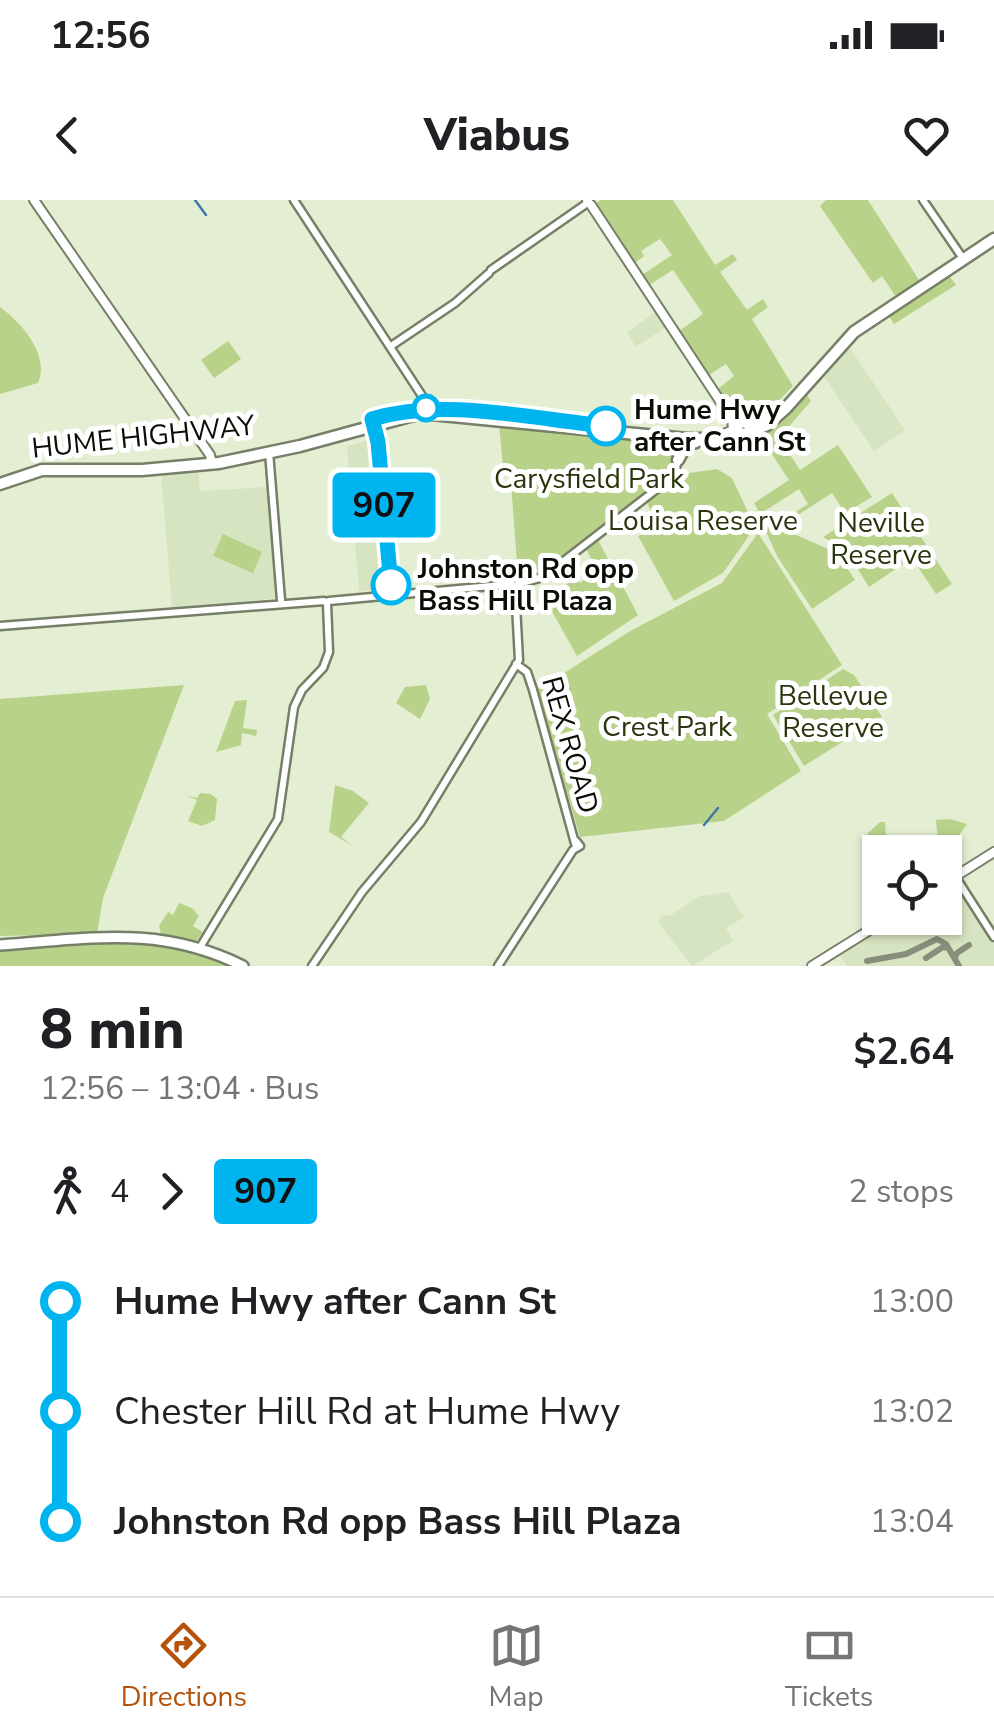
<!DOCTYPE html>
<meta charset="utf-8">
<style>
body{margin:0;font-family:"Nunito Sans",sans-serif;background:#f6f6f6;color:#202124;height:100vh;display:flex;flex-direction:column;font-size:38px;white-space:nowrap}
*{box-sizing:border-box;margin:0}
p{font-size:32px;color:#757577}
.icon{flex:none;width:55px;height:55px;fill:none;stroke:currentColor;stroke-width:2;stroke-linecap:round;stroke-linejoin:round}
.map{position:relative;height:766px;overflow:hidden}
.side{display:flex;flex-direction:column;background:#fff;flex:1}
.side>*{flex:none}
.badge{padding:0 20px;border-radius:8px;font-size:35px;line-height:65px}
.tools{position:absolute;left:862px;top:635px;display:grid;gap:20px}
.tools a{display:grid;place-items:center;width:100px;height:100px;border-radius:0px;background:#fff;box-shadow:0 2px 8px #0004;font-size:50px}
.map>.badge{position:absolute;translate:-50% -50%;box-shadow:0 0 0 5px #fff}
.legs{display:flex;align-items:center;gap:15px;height:110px;padding:0 40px;font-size:32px}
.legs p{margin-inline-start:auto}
.headline{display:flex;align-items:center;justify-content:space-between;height:170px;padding:0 40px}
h1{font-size:55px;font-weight:800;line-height:75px}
ul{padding:0 40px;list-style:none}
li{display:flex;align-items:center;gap:35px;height:110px;font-size:38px}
li i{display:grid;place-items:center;width:15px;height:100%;margin:0 12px;background:currentColor}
li i::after{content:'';width:25px;height:25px;margin:-12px;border:8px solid;border-radius:50%;background:#fff}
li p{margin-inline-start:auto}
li:first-child i{background:linear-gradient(#0000 50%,currentColor 0)}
li:last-child i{background:linear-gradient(currentColor 50%,#0000 0)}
.status{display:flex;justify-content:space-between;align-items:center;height:70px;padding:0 50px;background:#fff;direction:ltr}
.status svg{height:28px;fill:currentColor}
header{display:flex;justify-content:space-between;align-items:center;height:130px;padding:0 40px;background:#fff;font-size:45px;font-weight:800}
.menu{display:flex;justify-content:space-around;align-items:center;height:140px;border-top:2px solid #e0e0e0;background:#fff;font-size:28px;color:#757577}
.menu a{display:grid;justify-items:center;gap:5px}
.menu .active{color:#b45309}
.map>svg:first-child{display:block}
</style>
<div class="status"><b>12:56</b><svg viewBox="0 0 49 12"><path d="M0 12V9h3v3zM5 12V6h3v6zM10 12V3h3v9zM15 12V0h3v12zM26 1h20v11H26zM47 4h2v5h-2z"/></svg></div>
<header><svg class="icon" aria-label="back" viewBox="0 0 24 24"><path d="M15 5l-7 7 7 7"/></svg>Viabus<svg class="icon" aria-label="heart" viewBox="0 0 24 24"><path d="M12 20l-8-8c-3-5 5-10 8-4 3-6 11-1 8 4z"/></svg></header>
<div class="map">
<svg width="994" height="766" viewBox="0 0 994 766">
<rect width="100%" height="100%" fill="#e4eed3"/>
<path fill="#d7e4c1" d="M 656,111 L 667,126 L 636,147 L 627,133 Z
M 848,145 L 905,230 L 874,251 L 821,172 Z
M 381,237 L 396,389 L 359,391 L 347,246 Z
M 198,269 L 200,291 L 268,287 L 276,398 L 172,409 L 161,272 Z
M 954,680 L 994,745 L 994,766 L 847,766 L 839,754 L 896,718 L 945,718 L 945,686 Z
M 728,692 L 744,717 L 726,728 L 733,741 L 692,766 L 659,723 L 661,716 L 671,715 L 700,696 Z"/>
<path fill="#b9d289" d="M 601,0 L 673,0 L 715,65 L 733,54 L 737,60 L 720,72 L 747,110 L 763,99 L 768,107 L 752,119 L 793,186 L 771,209 L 748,222 L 737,217 L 718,189 L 734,176 L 726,164 L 709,175 L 679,131 L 703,114 L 673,70 L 649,85 L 642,75 L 672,55 L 660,39 L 641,51 L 644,56 L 635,63 L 595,4 Z
M 826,0 L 868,0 L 919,80 L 896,97 L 882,76 L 873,83 L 820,6 Z
M 948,74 L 956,85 L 894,124 L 888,115 Z
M 0,107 C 22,123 50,155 38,183 L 0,194 Z
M 228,141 L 241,159 L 214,178 L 201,160 Z
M 805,192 L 811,201 L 779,238 L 800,270 L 838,245 L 872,297 L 845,313 L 832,293 L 787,322 L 783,320 L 808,304 L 799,289 L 760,314 L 754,303 L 789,280 L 759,235 L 774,225 Z
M 499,224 L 676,242 L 672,268 L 665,278 L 548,370 L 530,378 L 518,377 L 510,269 L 503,267 Z
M 717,269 L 732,278 L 755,327 L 723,373 L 674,401 L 638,336 L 658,329 L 647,302 L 682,274 Z
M 892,293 L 952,384 L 936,394 L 912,358 L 869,387 L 845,349 L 823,337 Z
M 774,325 L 837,353 L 855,380 L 812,409 L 777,356 L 765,329 Z
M 758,333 L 842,465 L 767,514 L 801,571 L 724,621 L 580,637 L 537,490 L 632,430 L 722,383 Z
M 223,334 L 262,352 L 253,373 L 213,356 Z
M 598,340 L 638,415 L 577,456 L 545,399 L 576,378 L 580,383 L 597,369 L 586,349 Z
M 843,469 L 854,475 L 882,517 L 804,566 L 773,515 Z
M 184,485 L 103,698 L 97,734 L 0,736 L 0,499 Z
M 426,485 L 430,499 L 420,519 L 396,503 L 405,487 Z
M 247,500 L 243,528 L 257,530 L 256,536 L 242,533 L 241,545 L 216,552 L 235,501 Z
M 335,585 L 353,591 L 369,603 L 341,637 L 353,646 L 329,632 Z
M 200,593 L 211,594 L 217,599 L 215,620 L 202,626 L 188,621 L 197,600 L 185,595 L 197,598 Z
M 950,619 L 967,624 L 955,641 L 939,652 L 936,620 Z
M 880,622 L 885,622 L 886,636 L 897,637 L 897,652 L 880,652 L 880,666 L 867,634 Z
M 179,703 L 192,708 L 199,716 L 193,726 L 203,732 L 195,743 L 161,734 L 159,726 L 168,712 L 173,715 Z
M 135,740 L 165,743 L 235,766 L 0,766 L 0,750 Z"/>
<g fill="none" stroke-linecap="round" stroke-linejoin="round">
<path stroke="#4278a7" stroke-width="2.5" d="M 195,0 L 206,15
M 704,625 L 718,608"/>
<path stroke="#878e7b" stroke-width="6" d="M 926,758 L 943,747 L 948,748
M 955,758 L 957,753 L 969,745
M 867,761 L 906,754 L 937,739 L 946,744 L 959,766"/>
<g stroke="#767f67" stroke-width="11">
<path id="tertiary" d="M 294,0 L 428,205 L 429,213
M 923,0 L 964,60
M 491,70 L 586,4
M 391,146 L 455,103 L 489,73
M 269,252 L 281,400
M 518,384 L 543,377 L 662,285 L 675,272 L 678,259
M 329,401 L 512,384
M 0,426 L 324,401
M 516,464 L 527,472 L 533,490 L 576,647
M 955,676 L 994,737
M 199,749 L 278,619 L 294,507 L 302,490 L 323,468 L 329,452 L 327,404
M 312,766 L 362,692 L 421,622 L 519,460 L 515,387
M 498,766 L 573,650 L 580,646 L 576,641"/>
</g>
<g stroke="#767f67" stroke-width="12">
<path id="secondary" d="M 34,0 L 210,255 L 212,264
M 587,0 L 588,0
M 591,5 L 743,236
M 737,221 L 748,225 L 764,221
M 722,235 L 733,230 L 732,218
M 945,683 L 994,652
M 812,766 L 889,718"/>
</g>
<g stroke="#767f67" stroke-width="14">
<path id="primary" d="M 0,745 C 89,739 158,724 243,766"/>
</g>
<g stroke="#767f67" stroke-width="15">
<path id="trunk" d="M 678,260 L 686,245 L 696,242
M 0,284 L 42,270 L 142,270 L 219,263 L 300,246 L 421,213 L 687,239 L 732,239 L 767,225 L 786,208 L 854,132 L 994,39"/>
</g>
<use href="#tertiary" stroke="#fff" stroke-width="6"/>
<use href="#secondary" stroke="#fff" stroke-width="8"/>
<use href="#primary" stroke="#fff" stroke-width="9"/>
<use href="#trunk" stroke="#fff" stroke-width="10"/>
</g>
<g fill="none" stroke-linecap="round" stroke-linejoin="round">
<g stroke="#fff" stroke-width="22">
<path id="line-1" d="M 391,385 L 378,242 L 372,219 C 444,197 532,219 606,226"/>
</g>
<use href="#line-1" stroke="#00b5ef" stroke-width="15"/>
</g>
<g fill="#fff" stroke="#00b5ef" stroke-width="5">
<circle cx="426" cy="208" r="12"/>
<circle cx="606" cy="226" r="18"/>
<circle cx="391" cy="385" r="18"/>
</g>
<g text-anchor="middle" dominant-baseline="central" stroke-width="10" stroke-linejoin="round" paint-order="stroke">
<g font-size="28" font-weight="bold" fill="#0a0d05" stroke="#fff" text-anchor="start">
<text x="634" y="210">Hume Hwy<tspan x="634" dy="32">after Cann St</tspan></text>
<text x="418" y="369">Johnston Rd opp<tspan x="418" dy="32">Bass Hill Plaza</tspan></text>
</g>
<g font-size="28" fill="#0a0d05" stroke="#fff">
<text transform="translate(143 237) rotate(-6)">HUME HIGHWAY</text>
<text transform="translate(570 545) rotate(74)">REX ROAD</text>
</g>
<g font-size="28" fill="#29350c" stroke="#fff">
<text x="589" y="279">Carysfield Park</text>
<text x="703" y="321">Louisa Reserve</text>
<text x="881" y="323">Neville<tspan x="881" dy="32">Reserve</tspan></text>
<text x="833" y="496">Bellevue<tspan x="833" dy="32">Reserve</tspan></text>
<text x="667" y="527">Crest Park</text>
</g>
</g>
</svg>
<div class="tools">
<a><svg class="icon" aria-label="locate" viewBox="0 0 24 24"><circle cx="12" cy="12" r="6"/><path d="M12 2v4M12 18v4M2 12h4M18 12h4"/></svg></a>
</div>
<b class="badge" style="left:384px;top:305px;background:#00b5ef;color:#111">907</b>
</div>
<section class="side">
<div class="headline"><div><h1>8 min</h1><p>12:56 – 13:04 · Bus</p></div><b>$2.64</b></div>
<div class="legs"><svg class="icon" aria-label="walk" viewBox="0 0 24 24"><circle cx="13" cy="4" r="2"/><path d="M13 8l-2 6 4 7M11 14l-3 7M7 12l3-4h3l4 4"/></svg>4<svg class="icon" aria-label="forward" viewBox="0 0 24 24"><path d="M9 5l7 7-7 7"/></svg><b class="badge" style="background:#00b5ef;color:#111">907</b><p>2 stops</p></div>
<ul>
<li><i style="color:#00b5ef"></i><b>Hume Hwy after Cann St</b><p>13:00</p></li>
<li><i style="color:#00b5ef"></i><span>Chester Hill Rd at Hume Hwy</span><p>13:02</p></li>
<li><i style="color:#00b5ef"></i><b>Johnston Rd opp Bass Hill Plaza</b><p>13:04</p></li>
</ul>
</section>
<nav class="menu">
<a class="active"><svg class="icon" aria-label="directions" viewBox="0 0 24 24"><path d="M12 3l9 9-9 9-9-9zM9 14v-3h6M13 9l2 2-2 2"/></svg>Directions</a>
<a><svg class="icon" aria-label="map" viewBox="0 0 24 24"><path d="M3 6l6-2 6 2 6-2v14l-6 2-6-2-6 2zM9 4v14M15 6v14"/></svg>Map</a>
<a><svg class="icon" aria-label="tickets" viewBox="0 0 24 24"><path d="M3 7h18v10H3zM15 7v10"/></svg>Tickets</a>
</nav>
